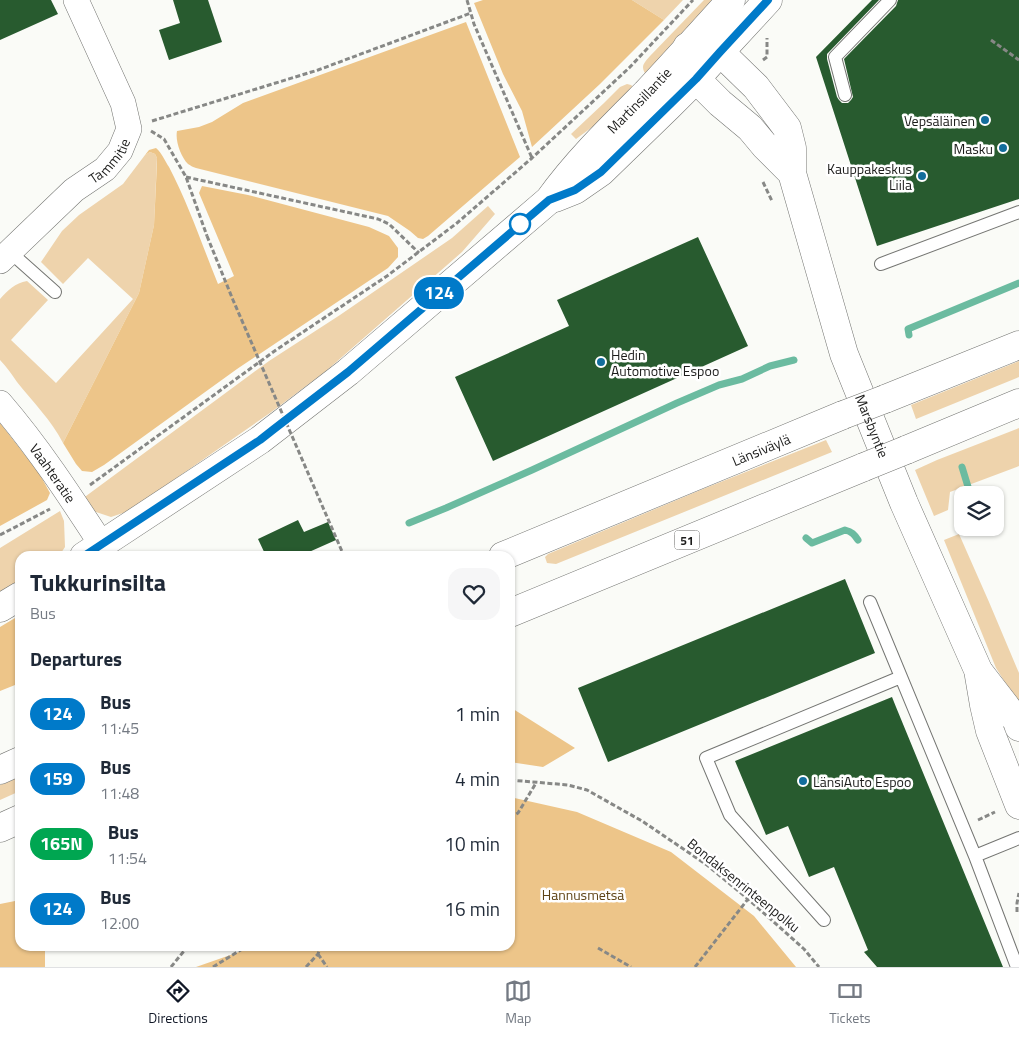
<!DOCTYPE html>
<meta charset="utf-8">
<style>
body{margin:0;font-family:"Titillium Web",sans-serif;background:#f6f6f7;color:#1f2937;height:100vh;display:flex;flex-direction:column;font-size:19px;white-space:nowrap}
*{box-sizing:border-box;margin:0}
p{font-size:16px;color:#747a83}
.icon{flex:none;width:28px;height:28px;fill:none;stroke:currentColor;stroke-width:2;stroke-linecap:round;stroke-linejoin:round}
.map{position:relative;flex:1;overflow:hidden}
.sheet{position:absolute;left:15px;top:551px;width:500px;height:400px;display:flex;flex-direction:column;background:#fff;border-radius:15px;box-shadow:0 1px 4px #0004}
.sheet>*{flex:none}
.badge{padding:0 10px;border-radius:16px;font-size:18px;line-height:32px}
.controls{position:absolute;left:954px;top:486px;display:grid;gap:10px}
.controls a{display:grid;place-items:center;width:50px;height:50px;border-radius:10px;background:#fff;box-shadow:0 1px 4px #0004;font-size:25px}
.map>.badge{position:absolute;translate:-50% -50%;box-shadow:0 0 0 2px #fff}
h2{padding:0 15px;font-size:19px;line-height:45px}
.round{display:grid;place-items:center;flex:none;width:52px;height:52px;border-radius:15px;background:#f6f6f7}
.headline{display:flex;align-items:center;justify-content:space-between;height:85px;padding:0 15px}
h1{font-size:24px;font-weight:700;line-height:38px}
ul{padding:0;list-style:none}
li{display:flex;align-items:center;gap:15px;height:65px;padding:0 15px}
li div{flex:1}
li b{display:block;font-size:19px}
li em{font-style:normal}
li .badge{min-width:55px;font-weight:700;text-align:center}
.dock{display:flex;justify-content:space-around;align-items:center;height:70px;border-top:1px solid #e0e1e3;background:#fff;font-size:14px;color:#747a83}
.dock a{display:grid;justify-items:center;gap:2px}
.dock .active{color:#111827}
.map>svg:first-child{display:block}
</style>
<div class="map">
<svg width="1019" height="967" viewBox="0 0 1019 967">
<rect width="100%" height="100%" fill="#fafbf7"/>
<path fill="#eed3ac" d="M 632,0 L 683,0 L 664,20 Z
M 704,0 L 715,0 L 647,76 C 640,67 643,64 650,56 Z
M 627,84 L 631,85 L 637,90 L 610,114 L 576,139 L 571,134 L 604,103 L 620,87 Z
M 150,152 L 155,154 L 157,158 L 154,225 L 139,293 L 63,443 C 51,420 33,402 17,382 C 12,375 7,367 0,360 L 0,299 C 8,290 15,283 27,281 L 48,300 L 11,340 L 56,383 L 133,299 L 88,258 L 63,284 L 41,262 L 62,231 L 79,215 L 123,184 L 145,155 Z
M 488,206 L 495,214 L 462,252 L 326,371 L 270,413 L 129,511 L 111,517 L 93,511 L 82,499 L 269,361 L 340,315 L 452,238 Z
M 1019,361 L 1019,377 L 916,419 L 911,405 Z
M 1019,428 L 1019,466 L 950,492 L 948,510 L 934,516 L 915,470 L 937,460 Z
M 826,440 L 832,452 L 556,564 L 547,563 L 545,557 L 548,554 L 703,489 Z
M 60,511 L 64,521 L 65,547 L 59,556 L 20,556 L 20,580 L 0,592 L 0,548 Z
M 959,534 L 989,602 L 1019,673 L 1019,704 L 996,668 L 944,540 Z
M 20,777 L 20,791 L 0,800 L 0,785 Z"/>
<path fill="#edc589" d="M 483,0 L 632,0 L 664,20 L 600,84 L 532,147 L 522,111 L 503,74 L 474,3 Z
M 466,22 L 520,157 L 428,236 L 423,239 L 418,238 L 410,231 L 388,216 L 196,168 C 193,167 191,166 188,164 C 181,157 175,141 177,131 L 199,127 L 212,122 L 243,103 Z
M 156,148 C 162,153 165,161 169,167 C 189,205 202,245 218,284 L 234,276 L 199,193 L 202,186 L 248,195 L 369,227 L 389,236 L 398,248 L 398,257 L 388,268 L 237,369 L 104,465 L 92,472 L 82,471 L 76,464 L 63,443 L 139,293 L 154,225 L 157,163 L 157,158 L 155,154 L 150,152 L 145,155 L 149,150 Z
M 0,423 L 39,473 L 50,493 L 47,500 L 0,526 Z
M 20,615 L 20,683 L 0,691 L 0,627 Z
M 510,707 L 575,748 L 543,767 L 510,762 Z
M 510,797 L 577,812 L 671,852 L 754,916 L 796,967 L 196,967 L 239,952 L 239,946 L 510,946 Z
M 20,900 L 20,946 L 45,946 L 45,967 L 0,967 L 0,904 Z"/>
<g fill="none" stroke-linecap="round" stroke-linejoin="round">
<path stroke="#6bbba0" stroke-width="7" d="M 909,335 L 908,329 L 1019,283
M 962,467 L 969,490
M 409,523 L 446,508 L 532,470 L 677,403 L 719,385 L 742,379 L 770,366 L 794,360
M 806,538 L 812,543 L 845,530 C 852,532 854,534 858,540"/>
</g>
<path fill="#285b2f" d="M 0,0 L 51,0 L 58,14 L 0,40 Z
M 173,0 L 208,0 L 222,42 L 169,60 L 159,30 L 180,23 Z
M 872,0 L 879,0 L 827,54 L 827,59 L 837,97 L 839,100 L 842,103 L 848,103 L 851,100 L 853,97 L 844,59 L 896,6 L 898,0 L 1019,0 L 1019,199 L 877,246 L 816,57 Z
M 698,237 L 748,346 L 493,461 L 455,377 L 569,326 L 557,300 Z
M 298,520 L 304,532 L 328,522 L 336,540 L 300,556 L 266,556 L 258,539 Z
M 845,579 L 875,653 L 608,762 L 578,688 Z
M 892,697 L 896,707 L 1003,967 L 877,967 L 864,952 L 868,950 L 834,867 L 809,877 L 788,826 L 766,835 L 735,761 Z"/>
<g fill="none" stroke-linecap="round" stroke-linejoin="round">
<g stroke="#747572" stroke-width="14">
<path id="service" d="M 845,95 L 835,57 L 890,0
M 9,251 L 55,292
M 881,264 L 1019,212
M 870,602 L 975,856 L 1019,838
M 975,856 L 1017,967
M 824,920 L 730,815 L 706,758 L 901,677"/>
</g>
<g stroke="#747572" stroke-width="26">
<g id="minor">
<path id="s1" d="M 0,261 L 74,190 L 105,169 L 120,151 L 129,129 L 123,103 L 76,0"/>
<path id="s2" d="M 0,403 C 38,447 70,496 102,545"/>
</g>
</g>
<g stroke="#747572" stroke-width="29">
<g id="secondary">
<path id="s3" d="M 792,173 L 765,146 L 750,128 L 720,103 L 696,79 L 687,47 L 720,52 L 756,87 L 787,128 L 792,148 L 792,173 L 844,354 L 904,503 L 978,670 L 984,705 L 990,731 L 1019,805"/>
<path d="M 980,673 L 1017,721 L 1019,727"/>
</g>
</g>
<g stroke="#747572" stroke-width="29">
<g id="primary">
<path d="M 555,198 L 575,190 L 601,172 L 668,107 L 696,79 L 720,52 L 768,0"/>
<path id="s4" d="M 84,556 L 260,440 L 348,372 L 549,200 C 577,161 612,127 646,93 C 675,62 703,31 731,0"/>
<path d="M 0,608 L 20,596"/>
</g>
</g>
<g stroke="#747572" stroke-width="29">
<g id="motorway">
<path d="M 885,399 L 1019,345"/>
<path d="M 906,450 L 1019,403"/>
<path id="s5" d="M 503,556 L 843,415"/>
<path d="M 510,613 L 864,467"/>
<path d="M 0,770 L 20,761"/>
<path d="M 0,828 L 20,819"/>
</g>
</g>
<path stroke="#878886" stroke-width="3" stroke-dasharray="5 2.5" stroke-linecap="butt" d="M 467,0 L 474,24 L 532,158
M 991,40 L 1019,60
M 763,60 L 767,57 L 767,38
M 152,121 L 318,70 L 471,13
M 151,131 L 164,139 L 186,177 L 207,236
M 186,177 L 378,219 L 389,224 L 419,253
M 763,182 L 772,201
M 90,485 L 276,350 L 387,276 L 457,223 L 532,158 L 629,68 L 693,0
M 0,535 L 50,509
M 510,780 L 568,785 L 587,790 L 642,821 L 707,865 L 748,899 L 804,949 L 819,967
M 510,818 L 518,813 L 536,783
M 978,820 L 995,812
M 1017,912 L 1017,903 L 1019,893
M 598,948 L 631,967
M 318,954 L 327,967
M 171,967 L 188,946
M 213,967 L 247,946
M 306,967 L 318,954 L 321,946
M 695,967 L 748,899"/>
<use href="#service" stroke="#fff" stroke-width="12"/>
<use href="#minor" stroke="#fff" stroke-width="25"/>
<use href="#secondary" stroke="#fff" stroke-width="28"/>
<use href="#primary" stroke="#fff" stroke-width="28"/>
<use href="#motorway" stroke="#fff" stroke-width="28"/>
<g stroke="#747572" stroke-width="29" stroke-linecap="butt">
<path id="motorway-bridge" d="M 843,415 L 885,399
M 864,467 L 906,450"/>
</g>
<path stroke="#878886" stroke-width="3" stroke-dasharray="5 2.5" stroke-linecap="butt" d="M 207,236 L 233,300 L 344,556"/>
<use href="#motorway-bridge" stroke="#fff" stroke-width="28"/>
</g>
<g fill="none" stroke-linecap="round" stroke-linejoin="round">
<g stroke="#fff" stroke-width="11">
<path id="line" d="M 84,556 L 260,440 L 274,429 L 348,372 L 549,200 L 575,190 L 601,172 L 696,79 L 720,52 L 768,0"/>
</g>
<use href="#line" stroke="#007ac9" stroke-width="8"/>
</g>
<g fill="#136d9c" stroke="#fff" stroke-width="2">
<circle cx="985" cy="120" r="5"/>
<circle cx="1003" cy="148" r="5"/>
<circle cx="922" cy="176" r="5"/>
<circle cx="601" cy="362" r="5"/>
<circle cx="803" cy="781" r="5"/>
</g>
<circle fill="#fff" stroke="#007ac9" stroke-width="2.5" cx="520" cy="224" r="10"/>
<g text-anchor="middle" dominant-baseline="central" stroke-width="5" stroke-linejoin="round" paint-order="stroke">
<rect fill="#fff" stroke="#60605f" stroke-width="1" x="674.5" y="530.5" width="25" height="19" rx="4"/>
<g font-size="12" font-weight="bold" fill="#1c1c1b">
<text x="687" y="540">51</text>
</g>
<g font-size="14" fill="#1c1c1b" stroke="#fff">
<text stroke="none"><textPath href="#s4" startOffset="721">Martinsillantie</textPath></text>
<text stroke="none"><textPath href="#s1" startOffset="149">Tammitie</textPath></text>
<text stroke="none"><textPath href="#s3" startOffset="614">Marsbyntie</textPath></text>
<text stroke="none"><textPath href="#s5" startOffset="279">Länsiväylä</textPath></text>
<text stroke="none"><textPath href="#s2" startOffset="88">Vaahteratie</textPath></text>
<text transform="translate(744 885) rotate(39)">Bondaksenrinteenpolku</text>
</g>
<g font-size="14" fill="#1c1c1b" stroke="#fff" text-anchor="end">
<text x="975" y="120">Vepsäläinen</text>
<text x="993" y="148">Masku</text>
<text x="912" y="168">Kauppakeskus<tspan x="912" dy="16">Liila</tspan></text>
<text x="611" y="354" text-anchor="start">Hedin<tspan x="611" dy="16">Automotive Espoo</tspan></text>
<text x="813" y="781" text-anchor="start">LänsiAuto Espoo</text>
</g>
<g font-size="14" fill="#5e4315" stroke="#fff">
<text x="583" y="894">Hannusmetsä</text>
</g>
</g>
</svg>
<div class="controls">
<a><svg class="icon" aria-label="layers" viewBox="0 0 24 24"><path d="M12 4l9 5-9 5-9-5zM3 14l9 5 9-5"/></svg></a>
</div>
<b class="badge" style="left:439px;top:293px;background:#007ac9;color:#fff">124</b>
<section class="sheet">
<div class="headline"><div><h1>Tukkurinsilta</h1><p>Bus</p></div><a class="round"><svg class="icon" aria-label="heart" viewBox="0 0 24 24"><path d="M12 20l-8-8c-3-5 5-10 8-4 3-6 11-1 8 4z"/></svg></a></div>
<h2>Departures</h2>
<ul>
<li><span class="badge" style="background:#007ac9;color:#fff">124</span><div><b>Bus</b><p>11:45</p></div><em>1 min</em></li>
<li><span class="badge" style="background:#007ac9;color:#fff">159</span><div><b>Bus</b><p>11:48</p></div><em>4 min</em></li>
<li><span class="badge" style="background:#00a651;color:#fff">165N</span><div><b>Bus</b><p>11:54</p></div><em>10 min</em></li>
<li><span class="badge" style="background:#007ac9;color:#fff">124</span><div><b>Bus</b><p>12:00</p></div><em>16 min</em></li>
</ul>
</section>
</div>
<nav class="dock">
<a class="active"><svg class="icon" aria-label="directions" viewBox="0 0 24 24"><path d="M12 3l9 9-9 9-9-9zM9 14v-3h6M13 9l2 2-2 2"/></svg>Directions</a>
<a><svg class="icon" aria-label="map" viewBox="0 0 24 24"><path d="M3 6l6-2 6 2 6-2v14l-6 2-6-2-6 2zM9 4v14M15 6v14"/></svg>Map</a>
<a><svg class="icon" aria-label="tickets" viewBox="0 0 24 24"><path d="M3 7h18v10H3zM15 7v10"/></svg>Tickets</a>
</nav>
